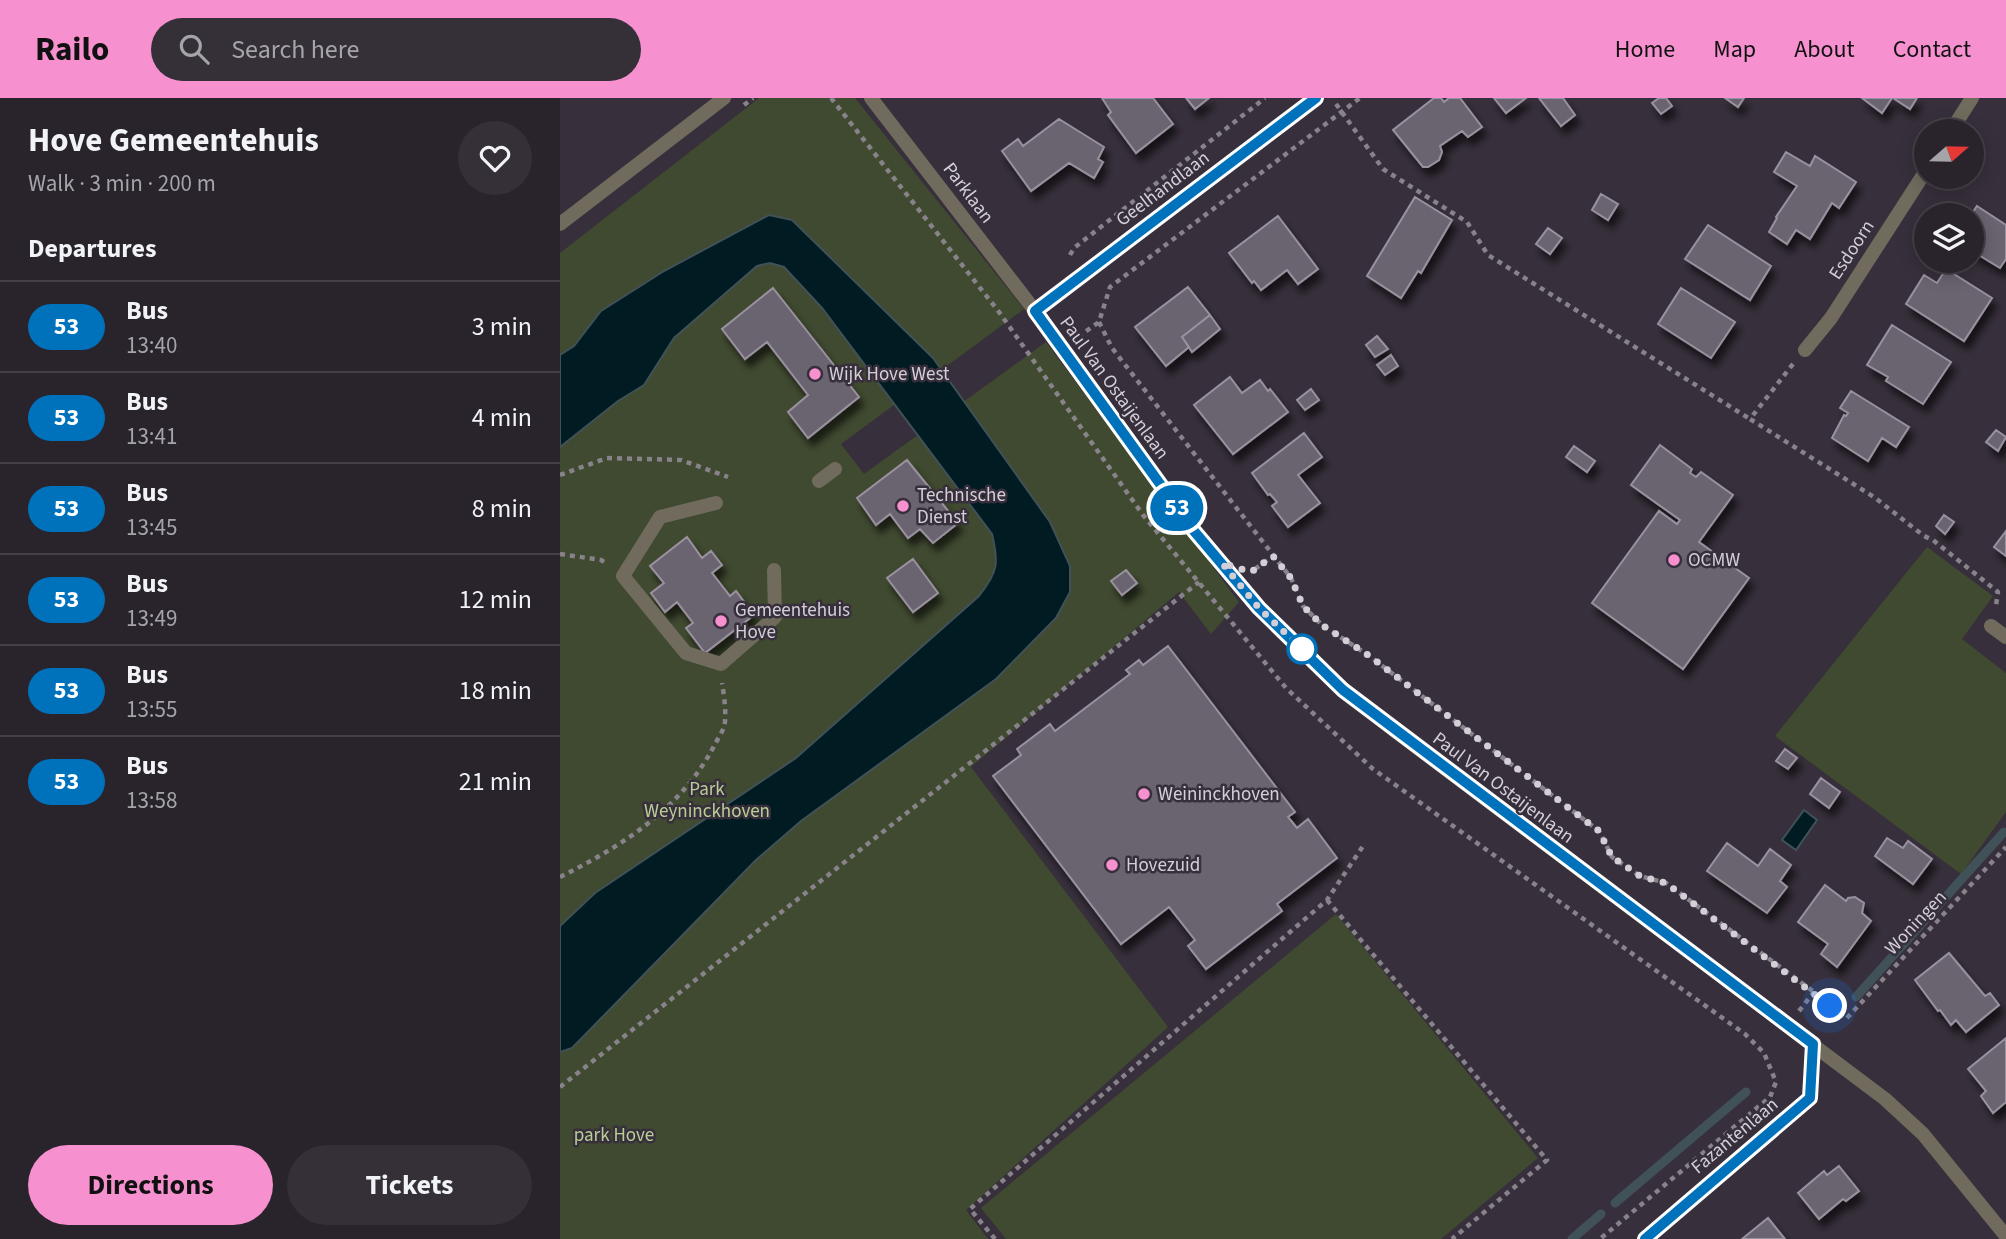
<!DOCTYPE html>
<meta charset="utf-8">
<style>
body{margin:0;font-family:"Source Sans 3",sans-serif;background:#352f38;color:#f1f3f6;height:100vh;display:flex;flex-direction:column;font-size:26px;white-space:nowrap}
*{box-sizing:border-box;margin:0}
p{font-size:23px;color:#a5a4a9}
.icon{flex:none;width:38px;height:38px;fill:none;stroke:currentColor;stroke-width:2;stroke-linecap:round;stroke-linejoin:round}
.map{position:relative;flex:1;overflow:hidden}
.side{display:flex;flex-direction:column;background:#29232c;width:560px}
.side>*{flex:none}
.badge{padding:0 14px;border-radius:23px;font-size:24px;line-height:46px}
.needle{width:46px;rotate:70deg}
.tools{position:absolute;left:1354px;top:21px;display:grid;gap:14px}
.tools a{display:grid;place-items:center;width:70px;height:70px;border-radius:50%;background:#29232c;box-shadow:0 4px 18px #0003,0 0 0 2px #454048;font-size:35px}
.you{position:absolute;width:35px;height:35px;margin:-18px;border:5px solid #fff;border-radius:50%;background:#1a73e8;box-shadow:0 0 0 10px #1a73e833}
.map>.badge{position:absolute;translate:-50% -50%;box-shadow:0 0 0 4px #fff}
h2{padding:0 28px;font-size:26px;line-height:63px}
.round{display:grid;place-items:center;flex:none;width:74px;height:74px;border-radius:37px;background:#352f38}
.head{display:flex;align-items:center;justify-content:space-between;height:119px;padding:0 28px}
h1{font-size:33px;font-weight:700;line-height:52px}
.cta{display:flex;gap:14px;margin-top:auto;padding:14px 28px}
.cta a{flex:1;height:80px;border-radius:42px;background:#f690cf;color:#111;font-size:28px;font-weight:700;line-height:80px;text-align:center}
.cta a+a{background:#352f38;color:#f1f3f6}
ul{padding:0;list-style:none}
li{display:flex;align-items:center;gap:21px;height:91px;padding:0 28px;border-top:2px solid #454048}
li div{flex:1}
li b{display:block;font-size:26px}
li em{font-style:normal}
li .badge{min-width:77px;font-weight:700;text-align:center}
header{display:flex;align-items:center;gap:42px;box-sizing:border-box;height:98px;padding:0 35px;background:#f690cf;color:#111}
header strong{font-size:33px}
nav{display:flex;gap:38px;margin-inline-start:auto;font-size:24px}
.search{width:490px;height:63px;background:#352f38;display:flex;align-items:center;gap:18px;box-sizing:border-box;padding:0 24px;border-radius:38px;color:#a5a4a9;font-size:26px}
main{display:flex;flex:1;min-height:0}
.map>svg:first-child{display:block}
</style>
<header>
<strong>Railo</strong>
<div class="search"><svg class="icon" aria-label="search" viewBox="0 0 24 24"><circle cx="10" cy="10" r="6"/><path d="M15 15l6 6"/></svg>Search here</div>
<nav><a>Home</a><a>Map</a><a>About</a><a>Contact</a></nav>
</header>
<main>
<section class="side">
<div class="head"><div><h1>Hove Gemeentehuis</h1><p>Walk · 3 min · 200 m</p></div><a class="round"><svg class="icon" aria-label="heart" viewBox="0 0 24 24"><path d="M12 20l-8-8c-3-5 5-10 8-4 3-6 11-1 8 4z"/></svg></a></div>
<h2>Departures</h2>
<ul>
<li><span class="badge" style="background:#0072bc;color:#fff">53</span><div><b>Bus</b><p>13:40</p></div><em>3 min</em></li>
<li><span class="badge" style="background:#0072bc;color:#fff">53</span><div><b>Bus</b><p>13:41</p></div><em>4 min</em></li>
<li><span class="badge" style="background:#0072bc;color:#fff">53</span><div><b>Bus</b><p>13:45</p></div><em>8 min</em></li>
<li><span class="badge" style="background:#0072bc;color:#fff">53</span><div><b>Bus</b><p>13:49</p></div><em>12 min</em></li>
<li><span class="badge" style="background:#0072bc;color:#fff">53</span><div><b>Bus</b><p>13:55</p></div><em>18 min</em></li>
<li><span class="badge" style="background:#0072bc;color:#fff">53</span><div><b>Bus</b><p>13:58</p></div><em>21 min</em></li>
</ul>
<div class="cta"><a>Directions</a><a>Tickets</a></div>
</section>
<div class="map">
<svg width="1446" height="1141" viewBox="0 0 1446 1141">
<defs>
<filter id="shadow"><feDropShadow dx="4.5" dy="8" stdDeviation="3.5" flood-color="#0009"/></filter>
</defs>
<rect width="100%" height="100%" fill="#372f3b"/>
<path fill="#404a30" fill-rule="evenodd" d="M 199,0 L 295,0 L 464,211 L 281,346 L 304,376 L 486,244 L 679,504 L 651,536 L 619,494 L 411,669 L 608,929 L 406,1112 L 428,1141 L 0,1141 L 0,155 ZM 213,190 L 299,299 L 248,340 L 228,314 L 248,297 L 207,244 L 185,260 L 162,231 ZM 347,363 L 398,425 L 373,445 L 360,431 L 348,439 L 330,416 L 316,426 L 297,400 ZM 127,440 L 142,460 L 151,453 L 162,467 L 152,475 L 170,498 L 176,494 L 194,517 L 145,555 L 127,530 L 133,525 L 117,504 L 105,514 L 91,496 L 104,485 L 91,468 Z
M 1367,449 L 1433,498 L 1402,541 L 1446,575 L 1446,714 L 1401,776 L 1215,638 Z
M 776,816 L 978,1060 L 881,1141 L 446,1141 L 421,1110 Z"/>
<path fill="#001b22" stroke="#405158" stroke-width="2" d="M 209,117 L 232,122 L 373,260 L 490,424 L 510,468 L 510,494 L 496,520 L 436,581 L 241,723 L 196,762 L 12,950 L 0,954 L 0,828 L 35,795 L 236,660 L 419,498 C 438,474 439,465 432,436 L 262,210 L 224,169 L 210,165 L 197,168 L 114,240 L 84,287 L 58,303 L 0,349 L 0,257 L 14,248 L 41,213 L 104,173 Z
M 1244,712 L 1257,722 L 1236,752 L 1222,742 Z"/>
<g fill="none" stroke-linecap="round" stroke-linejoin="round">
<path stroke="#405158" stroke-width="9" d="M 1296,899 L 1444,734
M 1055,1105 L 1186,994
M 1012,1141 L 1041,1116"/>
</g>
<path fill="#6b6370" stroke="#99919f" stroke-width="2" filter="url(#shadow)" d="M 542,0 L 593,0 L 613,26 L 576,55 L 548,17 L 551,14 Z
M 626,0 L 649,0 L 635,11 Z
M 874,0 L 881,0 L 884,4 L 889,0 L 900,0 L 922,29 L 908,39 L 902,33 L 880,48 L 882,54 L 879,62 L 868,69 L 863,69 L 833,32 Z
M 934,0 L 966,0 L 946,15 Z
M 979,0 L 1003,0 L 1015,17 L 1001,28 Z
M 1099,0 L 1106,0 L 1112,8 L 1101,16 L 1092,5 Z
M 1165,0 L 1184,0 L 1178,9 Z
M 1302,0 L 1332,0 L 1322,15 Z
M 1333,0 L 1357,0 L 1350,11 Z
M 499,21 L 544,49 L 538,61 L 543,64 L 534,80 L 509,65 L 471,93 L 442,53 L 458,41 L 463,48 Z
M 1226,54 L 1250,68 L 1255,58 L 1296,84 L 1279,110 L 1272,105 L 1250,141 L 1236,132 L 1227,146 L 1209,134 L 1217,120 L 1216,119 L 1237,88 L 1214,74 Z
M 1041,96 L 1058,106 L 1048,122 L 1032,112 Z
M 855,99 L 892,122 L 861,175 L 858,173 L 841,200 L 807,178 Z
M 1417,108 L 1446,127 L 1446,161 L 1440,170 L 1412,153 L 1411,117 Z
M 718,118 L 758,171 L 738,186 L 727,172 L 701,192 L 694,183 L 692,185 L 669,155 Z
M 1148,127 L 1211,168 L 1190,202 L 1125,161 Z
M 988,130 L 1002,140 L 990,156 L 976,146 Z
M 1386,171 L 1432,200 L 1404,243 L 1346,206 L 1364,177 L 1377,185 Z
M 628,189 L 650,217 L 622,239 L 629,249 L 606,268 L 575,229 Z
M 213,190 L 299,299 L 248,340 L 228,314 L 248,297 L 207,244 L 185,261 L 162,231 Z
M 1121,190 L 1175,224 L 1151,260 L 1098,226 Z
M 650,217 L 660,231 L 632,254 L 622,239 Z
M 1332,227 L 1391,264 L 1363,306 L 1326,283 L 1328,279 L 1307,267 Z
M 817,238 L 828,251 L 815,259 L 806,247 Z
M 831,257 L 838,268 L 825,277 L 817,267 Z
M 670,279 L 682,295 L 700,282 L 708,293 L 710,291 L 728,314 L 673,356 L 634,307 Z
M 751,291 L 759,302 L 745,312 L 737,302 Z
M 1291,293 L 1349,329 L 1336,349 L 1322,340 L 1308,363 L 1272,340 L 1284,317 L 1286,318 L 1288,315 L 1280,310 Z
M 1436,332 L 1446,339 L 1438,353 L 1426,344 Z
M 744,335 L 762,359 L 738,377 L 760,405 L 728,429 L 712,408 L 717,404 L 710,396 L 708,397 L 692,375 Z
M 1100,347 L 1132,371 L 1130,375 L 1136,379 L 1141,374 L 1173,397 L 1139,444 L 1189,480 L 1123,571 L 1032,505 L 1099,413 L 1117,426 L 1120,422 L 1071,387 Z
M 1014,348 L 1035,363 L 1027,374 L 1006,359 Z
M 347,362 L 398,425 L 373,445 L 360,431 L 348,440 L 330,416 L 316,427 L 297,400 Z
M 1384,417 L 1394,424 L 1385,436 L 1376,428 Z
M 1446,433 L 1446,458 L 1434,449 Z
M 127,439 L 142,460 L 151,453 L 162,467 L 152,475 L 170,498 L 176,493 L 194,517 L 145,555 L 126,530 L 133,525 L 117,504 L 105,514 L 91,495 L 104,485 L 90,468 Z
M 353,461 L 378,495 L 353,514 L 327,480 Z
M 566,472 L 577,485 L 562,497 L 551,483 Z
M 608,548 L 735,714 L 728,719 L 737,730 L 748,721 L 777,760 L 717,806 L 722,813 L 646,871 L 628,848 L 635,842 L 609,809 L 561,846 L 433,678 L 461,657 L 457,651 L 490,626 L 495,633 L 570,576 L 566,572 L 579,562 L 583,567 Z
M 1225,651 L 1237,660 L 1228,671 L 1216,663 Z
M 1261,680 L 1280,694 L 1269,710 L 1250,696 Z
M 1327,740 L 1343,750 L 1348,743 L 1372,761 L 1353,786 L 1315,758 Z
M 1167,745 L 1198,768 L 1210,751 L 1231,767 L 1220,783 L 1227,789 L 1207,815 L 1147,773 Z
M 1265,787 L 1286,803 L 1288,800 L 1295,799 L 1304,805 L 1302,815 L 1311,823 L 1277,869 L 1261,856 L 1268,846 L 1238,824 Z
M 1389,855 L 1425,898 L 1430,895 L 1439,907 L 1406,934 L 1396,922 L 1391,927 L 1380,912 L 1378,913 L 1355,882 Z
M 1446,940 L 1446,1004 L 1433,1015 L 1421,998 L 1426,993 L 1408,971 Z
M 1279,1068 L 1299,1093 L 1286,1103 L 1283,1101 L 1259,1121 L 1238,1095 L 1264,1073 L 1267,1077 Z
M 1208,1120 L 1225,1141 L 1182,1141 Z"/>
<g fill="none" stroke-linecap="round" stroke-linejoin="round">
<path stroke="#88828b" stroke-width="4.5" stroke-dasharray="5 5" stroke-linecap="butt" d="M 271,0 L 439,214 L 583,417 L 726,590 L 813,671 L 1185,936 L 1204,955 L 1216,984 L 1210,999 L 1040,1141
M 776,6 L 823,71 L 907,124 L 928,157 L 1190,321
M 184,7 L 193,0
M 510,157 L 514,150 L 705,0
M 539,224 L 552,250 L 731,480 L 743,508 L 762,527 L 808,557 L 1039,733 L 1052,759 L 1080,778 L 1106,785 L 1254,894 L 1286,921 L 1446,749
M 518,239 L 539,224 L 550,189 L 800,0
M 1233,266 L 1190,321 L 1314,399 L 1364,438 L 1373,442 L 1438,494 L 1436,507
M 0,377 L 47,360 L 121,362 L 168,379
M 0,456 L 41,462 L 46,465
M 695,471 L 713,458
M 0,779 C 62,748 121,711 154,648 C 158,640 165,631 165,623 C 166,611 164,597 162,585
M 767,802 L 987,1062 L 892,1141
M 1239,913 L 1254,894
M 0,989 L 639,484
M 435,1141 L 410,1111 L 767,802 L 805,745"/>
<path stroke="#706b5d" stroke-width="14" d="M 259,383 L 275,371
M 156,405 L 100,419 L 63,478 L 126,555 L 161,566 L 215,519 L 214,472"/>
<path stroke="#706b5d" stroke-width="14" d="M 311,0 L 475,213 L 634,434 L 699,510 L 784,592 L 835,633 L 1325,1001 L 1363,1036 L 1446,1138
M 1391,33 L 1412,0
M 0,126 L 164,0
M 475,213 L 755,0
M 1245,252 L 1271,220 L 1367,71
M 1431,528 L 1446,539
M 1084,1141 L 1250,1000 L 1253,946"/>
</g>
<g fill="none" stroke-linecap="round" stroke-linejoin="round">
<g stroke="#fff" stroke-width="16">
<path id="line" d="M 756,0 L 475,213 L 634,433 L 699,510 L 783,592 L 1253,946 L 1250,1000 L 1085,1141"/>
</g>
<use href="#line" stroke="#0072bc" stroke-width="10"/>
<path stroke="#d4cfd7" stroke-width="7" stroke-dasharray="0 12.6" d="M 742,551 L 699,510 L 662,465 L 691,474 L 713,458 L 731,480 L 743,508 L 762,527 L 808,557 L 1039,733 L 1052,759 L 1080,778 L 1106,785 L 1270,908"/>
</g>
<g fill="#f690cf" stroke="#372f3b" stroke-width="2.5">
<circle cx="255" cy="276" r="7"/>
<circle cx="343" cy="408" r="7"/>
<circle cx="1114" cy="462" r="7"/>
<circle cx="161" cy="523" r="7"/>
<circle cx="584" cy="696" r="7"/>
<circle cx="552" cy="767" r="7"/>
</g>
<circle fill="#fff" stroke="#0072bc" stroke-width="3.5" cx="742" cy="551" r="14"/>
<g text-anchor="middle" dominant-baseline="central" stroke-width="5" stroke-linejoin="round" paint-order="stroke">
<g font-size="19" fill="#d4cfd7" stroke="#372f3b">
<text transform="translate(603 91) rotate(-37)">Geelhandlaan</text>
<text transform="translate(408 95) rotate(53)">Parklaan</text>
<text transform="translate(1292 152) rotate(-57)">Esdoorn</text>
<text transform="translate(554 290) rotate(54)">Paul Van Ostaijenlaan</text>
<text transform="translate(943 690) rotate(37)">Paul Van Ostaijenlaan</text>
<text transform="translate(1356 825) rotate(-47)">Woningen</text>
<text transform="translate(1175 1038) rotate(-40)">Fazantenlaan</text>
</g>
<g font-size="19" fill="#d4cfd7" stroke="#372f3b" text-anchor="start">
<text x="269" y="276">Wijk Hove West</text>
<text x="357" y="397">Technische<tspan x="357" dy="22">Dienst</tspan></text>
<text x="1128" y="462">OCMW</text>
<text x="175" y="512">Gemeentehuis<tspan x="175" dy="22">Hove</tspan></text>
<text x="598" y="696">Weininckhoven</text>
<text x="566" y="767">Hovezuid</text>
</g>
<g font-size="19" fill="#b8ce95" stroke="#372f3b">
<text x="147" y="691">Park<tspan x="147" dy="22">Weyninckhoven</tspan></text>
<text x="54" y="1037">park Hove</text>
</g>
</g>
</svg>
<div class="tools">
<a><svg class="needle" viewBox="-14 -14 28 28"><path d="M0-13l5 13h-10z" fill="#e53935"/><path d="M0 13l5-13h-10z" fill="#a5a4a9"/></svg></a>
<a><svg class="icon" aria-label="layers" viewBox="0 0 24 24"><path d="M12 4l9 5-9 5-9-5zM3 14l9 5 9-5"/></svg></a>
</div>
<div class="you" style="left:1270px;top:908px"></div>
<b class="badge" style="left:617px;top:410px;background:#0072bc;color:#fff">53</b>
</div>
</main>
